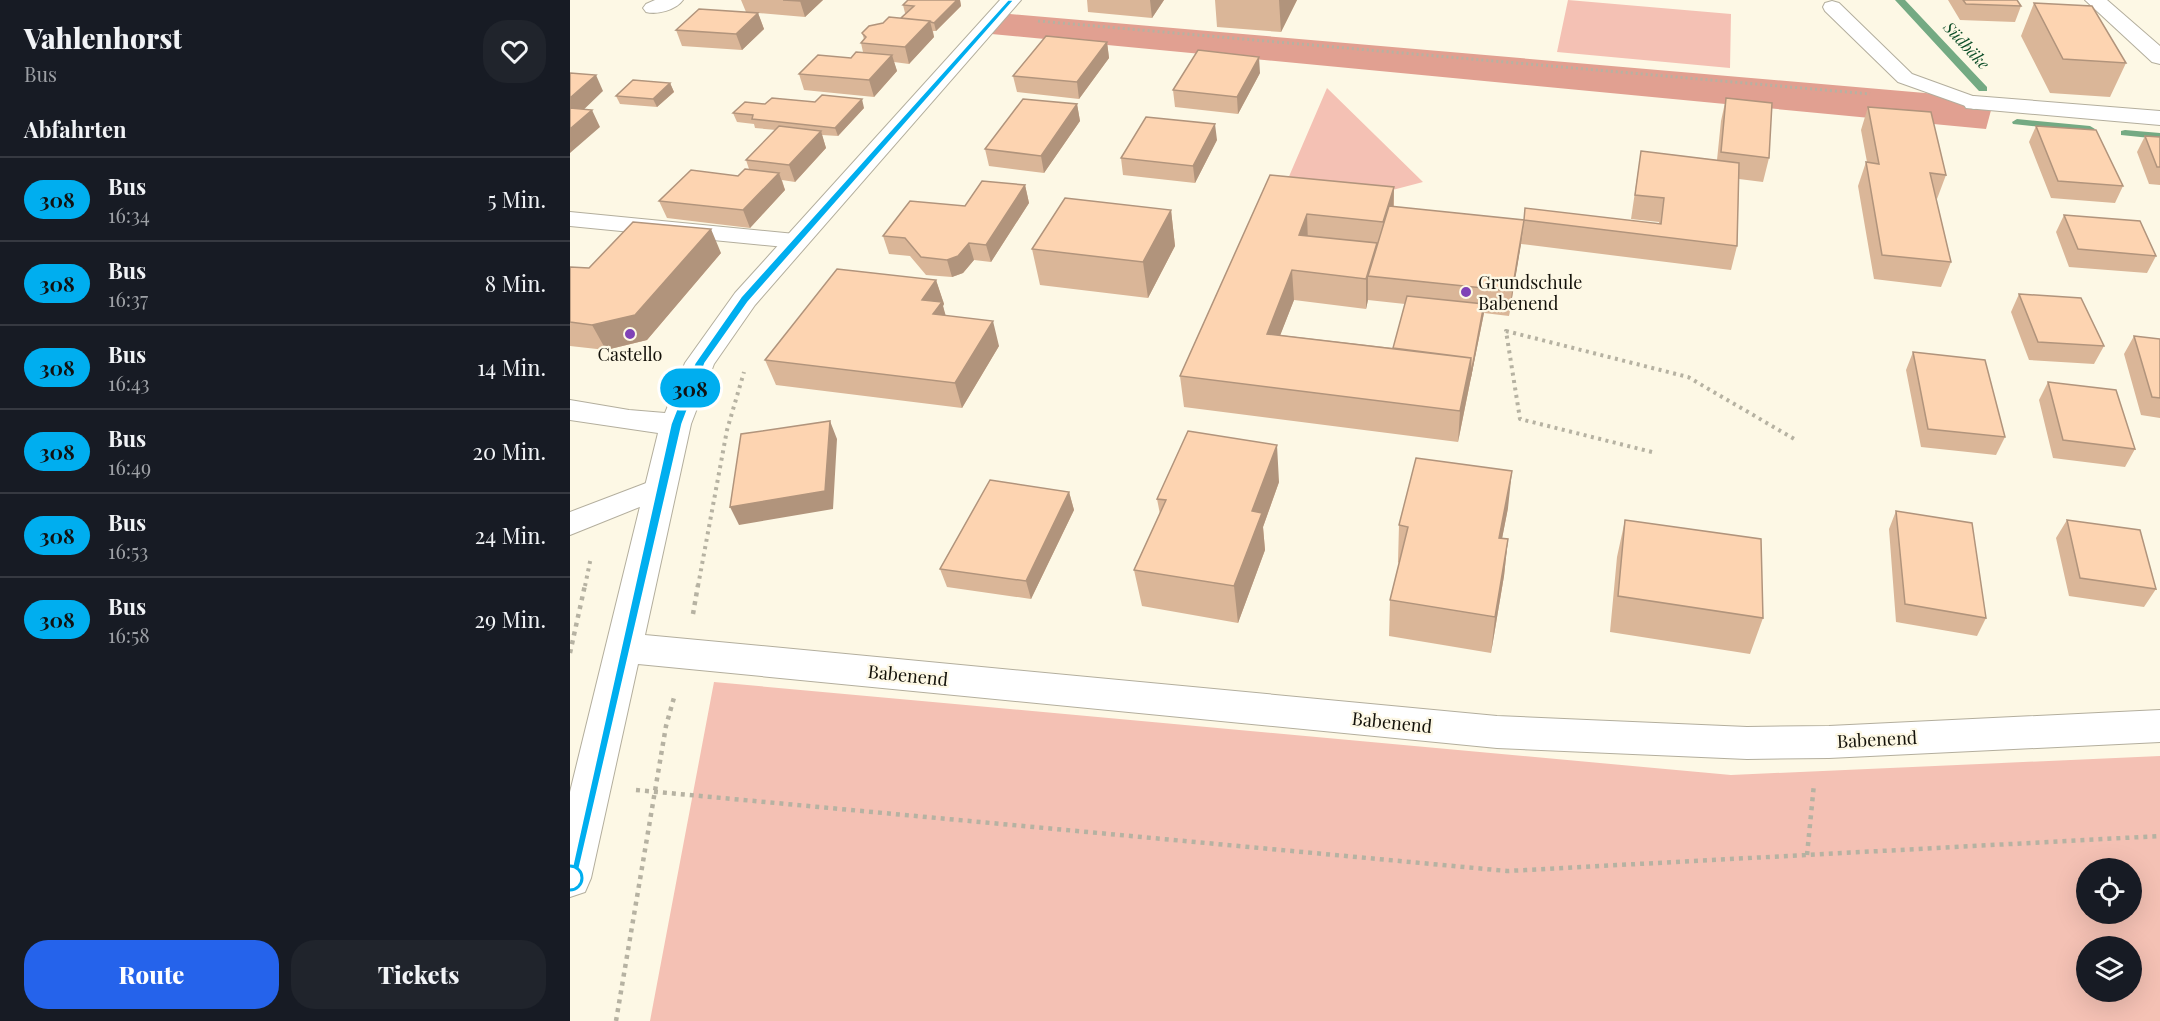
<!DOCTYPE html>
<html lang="de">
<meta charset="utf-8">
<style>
body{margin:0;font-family:"Playfair Display",serif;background:#20242c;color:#f1f3f6;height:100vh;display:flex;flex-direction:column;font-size:22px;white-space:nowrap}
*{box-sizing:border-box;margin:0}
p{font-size:20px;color:#9ea1a6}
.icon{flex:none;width:33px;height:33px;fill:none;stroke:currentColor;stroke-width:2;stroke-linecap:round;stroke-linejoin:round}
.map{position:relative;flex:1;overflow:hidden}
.sheet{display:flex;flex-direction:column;background:#171b24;width:570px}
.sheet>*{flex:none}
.badge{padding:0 12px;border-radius:20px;font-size:21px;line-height:39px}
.buttons{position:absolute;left:1506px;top:858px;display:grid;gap:12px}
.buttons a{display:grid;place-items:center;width:66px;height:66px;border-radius:50%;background:#171b24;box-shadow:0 6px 24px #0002;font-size:30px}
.map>.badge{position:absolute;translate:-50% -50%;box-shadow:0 0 0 3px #fff}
h2{padding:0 24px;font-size:22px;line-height:54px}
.round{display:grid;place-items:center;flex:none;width:63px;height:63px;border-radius:24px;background:#20242c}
.headline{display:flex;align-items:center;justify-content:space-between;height:102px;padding:0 24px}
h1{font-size:28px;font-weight:800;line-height:45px}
.button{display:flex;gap:12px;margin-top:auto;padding:12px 24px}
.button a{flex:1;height:69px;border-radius:24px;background:#2563eb;color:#fff;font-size:24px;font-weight:800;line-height:69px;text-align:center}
.button a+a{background:#20242c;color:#f1f3f6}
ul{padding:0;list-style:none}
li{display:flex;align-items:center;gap:18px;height:84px;padding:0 24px;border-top:2px solid #363941}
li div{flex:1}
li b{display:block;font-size:22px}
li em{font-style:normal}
li .badge{min-width:66px;font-weight:700;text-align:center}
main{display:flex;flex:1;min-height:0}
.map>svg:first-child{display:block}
</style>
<main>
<section class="sheet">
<div class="headline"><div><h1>Vahlenhorst</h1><p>Bus</p></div><a class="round"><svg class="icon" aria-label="heart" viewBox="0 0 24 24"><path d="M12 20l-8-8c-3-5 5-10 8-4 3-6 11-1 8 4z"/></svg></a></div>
<h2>Abfahrten</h2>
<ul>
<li><span class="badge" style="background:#00aeef;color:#111">308</span><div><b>Bus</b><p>16:34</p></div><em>5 Min.</em></li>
<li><span class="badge" style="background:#00aeef;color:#111">308</span><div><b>Bus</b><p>16:37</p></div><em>8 Min.</em></li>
<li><span class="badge" style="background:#00aeef;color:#111">308</span><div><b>Bus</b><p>16:43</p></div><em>14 Min.</em></li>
<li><span class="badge" style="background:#00aeef;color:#111">308</span><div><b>Bus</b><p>16:49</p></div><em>20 Min.</em></li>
<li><span class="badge" style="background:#00aeef;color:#111">308</span><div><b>Bus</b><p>16:53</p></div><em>24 Min.</em></li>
<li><span class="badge" style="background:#00aeef;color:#111">308</span><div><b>Bus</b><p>16:58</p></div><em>29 Min.</em></li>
</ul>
<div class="button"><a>Route</a><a>Tickets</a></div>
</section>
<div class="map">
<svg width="1590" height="1021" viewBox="0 0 1590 1021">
<rect width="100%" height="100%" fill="#fdf8e5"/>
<path fill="#f4c1b4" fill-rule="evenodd" d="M 998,0 L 1161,14 L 1160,68 L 987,52 Z
M 757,88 L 853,182 L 773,203 L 711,195 Z
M 144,682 L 1161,775 L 1590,756 L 1590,1021 L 80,1021 ZM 1562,868 L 1562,914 L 1516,914 L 1516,868 ZM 1562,946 L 1562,992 L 1516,992 L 1516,946 Z"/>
<path fill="#e1a091" d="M 429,13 L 1424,99 L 1416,129 L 411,33 Z"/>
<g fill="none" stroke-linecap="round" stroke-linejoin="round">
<path fill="#74aa83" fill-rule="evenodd" d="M 1325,0 L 1335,0 L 1417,87 L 1417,91 L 1409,91 Z
M 1447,119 L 1520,126 L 1525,129 L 1520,132 L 1443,124 L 1442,122 Z
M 1555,130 L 1590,133 L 1590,139 L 1551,135 L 1551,131 Z"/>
<g stroke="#b3ae9d" stroke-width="2">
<path id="service" d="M 1262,1 L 1269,3 L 1342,74 L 1411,99 L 1414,103 L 1411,107 L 1404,109 L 1328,82 L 1255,11 L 1253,7 L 1255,3 Z
M 0,212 L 225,234 L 233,236 L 237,241 L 233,246 L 225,248 L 0,226 Z
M 92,477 L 102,480 L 107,487 L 102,494 L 0,535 L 0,512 Z"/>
</g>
<g stroke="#b3ae9d" stroke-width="2">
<path id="minor" d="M 85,0 L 113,0 C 106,10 87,15 76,12 L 73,8 L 76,4 Z
M 430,0 L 451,0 L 185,305 L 144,364 L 121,424 L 75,635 L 927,716 L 1177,727 L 1259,726 L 1590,710 L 1590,742 L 1259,758 L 1177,759 L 927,748 L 68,664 L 21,878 L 15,892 L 0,897 L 0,792 L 88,433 L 0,420 L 0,400 L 59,410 L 95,413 L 115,363 L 165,293 Z
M 1515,0 L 1537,0 L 1590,46 L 1590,64 L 1582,62 Z
M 1404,96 L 1590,111 L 1590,125 L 1396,108 L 1393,103 L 1396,98 Z"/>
</g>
<path stroke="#b6b2a2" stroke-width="3" stroke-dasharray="2 3" stroke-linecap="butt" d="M 468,21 L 1300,94"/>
<path stroke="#b6b2a2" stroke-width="4" stroke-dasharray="3 4.5" stroke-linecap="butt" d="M 1082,452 L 950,419 L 936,331 L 1118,377 L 1226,440
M 15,586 L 21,557
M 128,586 L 157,430 L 174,372"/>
<path stroke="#b6b2a2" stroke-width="4.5" stroke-dasharray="4 5" stroke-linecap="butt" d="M 123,614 L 128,585
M 0,653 L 15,585
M 66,790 L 937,871 L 1590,836
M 1237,855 L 1244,784
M 46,1021 L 96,726 L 105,694"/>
<use href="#service" fill="#fff" fill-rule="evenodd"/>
<use href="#minor" fill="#fff" fill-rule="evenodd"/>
</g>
<path fill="#dab698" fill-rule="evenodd" d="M 171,0 L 253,0 L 235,17 L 188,13 L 194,29 L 172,50 L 112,46 L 106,30 L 176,12 Z
M 338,0 L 390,0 L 391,6 L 366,31 L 363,31 L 364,37 L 339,64 L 324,62 L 327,71 L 304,97 L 234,90 L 229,74 L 281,58 L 293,52 L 291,43 L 294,39 L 292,33 L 331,18 L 336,13 L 335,13 L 333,5 Z
M 517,0 L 594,0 L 582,18 L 518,12 Z
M 645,0 L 727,0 L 711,32 L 647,27 Z
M 1378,0 L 1447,0 L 1451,6 L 1445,22 L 1390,20 Z
M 1464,3 L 1556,63 L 1540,97 L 1480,93 L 1451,36 Z
M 537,42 L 539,58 L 509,99 L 447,92 L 443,76 Z
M 690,73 L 668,114 L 605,107 L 603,90 Z
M 100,83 L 104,92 L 87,107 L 50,104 L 46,96 Z
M 1156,98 L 1199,158 L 1193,182 L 1169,179 L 1167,246 L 1161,270 L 951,244 L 939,316 L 914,313 L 888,442 L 614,407 L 610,376 L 700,175 L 824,187 L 824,207 L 954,220 L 1089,224 L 1089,222 L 1061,219 L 1071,151 L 1147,160 L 1151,121 ZM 724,300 L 796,309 L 798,300 L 835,304 L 823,348 L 710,335 Z
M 195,104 L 294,108 L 268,136 L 252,135 L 256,148 L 225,182 L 212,180 L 215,190 L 180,228 L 97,218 L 89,201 L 168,176 L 179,169 L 176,160 L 206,130 L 185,128 L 184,124 L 167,122 L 163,113 Z
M 507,104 L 510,121 L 474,173 L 419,166 L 415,149 Z
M 1298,107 L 1376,175 L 1367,199 L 1366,198 L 1381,262 L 1371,287 L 1304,279 L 1288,186 L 1296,162 L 1297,162 L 1291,130 Z
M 1466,126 L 1553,186 L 1545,203 L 1481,198 L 1459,142 Z
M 1575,136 L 1590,137 L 1590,185 L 1579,184 L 1567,152 Z
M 647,140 L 625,183 L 553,175 L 551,158 Z
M 455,185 L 459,203 L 421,262 L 404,260 L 393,273 L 382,277 L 356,275 L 340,256 L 319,254 L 313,236 Z
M 601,210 L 605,246 L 578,298 L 470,285 L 462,249 Z
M 1494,215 L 1586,256 L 1577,273 L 1499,267 L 1486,232 Z
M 151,253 L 77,340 L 36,350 L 0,346 L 0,267 L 19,268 Z
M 366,280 L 374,304 L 373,306 L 375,316 L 429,346 L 392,408 L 206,385 L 195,360 Z
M 1449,294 L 1534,346 L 1524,364 L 1459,360 L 1441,312 Z
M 1564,336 L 1590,339 L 1590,418 L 1571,415 L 1554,354 Z
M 1343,352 L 1435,437 L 1426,455 L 1351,447 L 1336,370 Z
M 1478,382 L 1565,449 L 1555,467 L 1483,458 L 1469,400 Z
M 709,482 L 693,527 L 695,550 L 668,623 L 572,606 L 564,570 L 590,514 L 587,499 Z
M 499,492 L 504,510 L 461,599 L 377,587 L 370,569 Z
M 938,508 L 932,538 L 938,539 L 934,576 L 921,653 L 819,636 L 820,600 L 829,563 L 828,562 L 829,525 Z
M 1326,511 L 1416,618 L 1407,636 L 1326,622 L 1319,529 Z
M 1055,520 L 1193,618 L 1180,654 L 1040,632 L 1047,557 Z
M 1497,520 L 1586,589 L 1574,607 L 1499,596 L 1486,538 Z"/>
<path fill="#b1947c" d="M 232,0 L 253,0 L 235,17 L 230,1 Z
M 387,0 L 390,0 L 391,6 L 366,31 L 364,23 Z
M 580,0 L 594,0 L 582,18 Z
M 709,0 L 727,0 L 711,32 Z
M 188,13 L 194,29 L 172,50 L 166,34 Z
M 360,21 L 364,37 L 339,64 L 335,47 Z
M 537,42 L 539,58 L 509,99 L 507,82 Z
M 322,55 L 327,71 L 304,97 L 299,80 Z
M 689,57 L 690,73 L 668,114 L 667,97 Z
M 26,75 L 33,91 L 4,119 L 0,112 L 0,98 Z
M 100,83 L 104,92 L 87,107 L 83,99 Z
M 292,99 L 294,108 L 268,136 L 265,128 Z
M 507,104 L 510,121 L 474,173 L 471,156 Z
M 22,110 L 30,127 L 0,153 L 0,129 Z
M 645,124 L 647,140 L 625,183 L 623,166 Z
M 251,131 L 256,148 L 225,182 L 219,165 Z
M 209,173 L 215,190 L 180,228 L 173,210 Z
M 455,185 L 459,203 L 421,262 L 416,245 Z
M 824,187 L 823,216 L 812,251 L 813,222 Z
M 601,210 L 605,246 L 578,298 L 573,262 Z
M 737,214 L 738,243 L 729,235 Z
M 954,220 L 951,244 L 939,316 L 942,291 Z
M 141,229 L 151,253 L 77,340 L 36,350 L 22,325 Z
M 399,243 L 404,260 L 393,273 L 382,277 L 377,260 Z
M 807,243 L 806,273 L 798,276 L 798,300 L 796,309 L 796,279 Z
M 722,270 L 724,300 L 699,364 L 697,334 Z
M 366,280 L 374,304 L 373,306 L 379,327 L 371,339 L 352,300 Z
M 914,304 L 914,313 L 888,442 L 890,411 L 901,358 Z
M 423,321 L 429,346 L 392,408 L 385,383 Z
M 260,421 L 267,439 L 263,509 L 169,525 L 160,507 Z
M 707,445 L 709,482 L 693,527 L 695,550 L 668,623 L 664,586 L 682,511 Z
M 942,471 L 938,508 L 925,575 L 929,538 Z
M 499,492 L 504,510 L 461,599 L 456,581 Z
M 938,539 L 934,576 L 921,653 L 925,617 Z"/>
<path fill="#fdd4b1" stroke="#b1947c" stroke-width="1.5" d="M 213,0 L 232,0 L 230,1 Z
M 338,0 L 387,0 L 364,23 L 361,22 L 360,21 L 331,18 L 344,6 L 333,5 Z
M 1393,0 L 1447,0 L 1451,6 L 1396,4 Z
M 1464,3 L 1522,6 L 1556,63 L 1493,59 Z
M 129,9 L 188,13 L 166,34 L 106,30 Z
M 319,17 L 360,21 L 335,47 L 291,43 L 296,37 L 292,33 L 299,26 L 313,23 Z
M 476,36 L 537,42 L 507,82 L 443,76 Z
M 628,50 L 689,57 L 667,97 L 603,90 Z
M 286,52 L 322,55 L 299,80 L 229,74 L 248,55 L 281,58 Z
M 0,73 L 26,75 L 0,98 Z
M 63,80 L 100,83 L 83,99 L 46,96 Z
M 252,95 L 292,99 L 265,128 L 182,119 L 183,115 L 163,113 L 175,102 L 195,104 L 202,98 L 245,102 Z
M 1156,98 L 1202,103 L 1199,158 L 1151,152 Z
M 453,99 L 507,104 L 471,156 L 415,149 Z
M 1298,107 L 1361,112 L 1376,175 L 1360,173 L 1381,262 L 1312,255 L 1296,162 L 1309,164 Z
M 0,108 L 22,110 L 0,129 Z
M 576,117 L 645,124 L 623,166 L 551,158 Z
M 209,126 L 251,131 L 219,165 L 176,160 Z
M 1466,126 L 1526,130 L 1553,186 L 1488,181 Z
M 1575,136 L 1590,137 L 1590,167 L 1587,167 Z
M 1071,151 L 1169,163 L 1167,246 L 954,220 L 955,208 L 1091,224 L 1094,198 L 1065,195 Z
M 175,169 L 209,173 L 173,210 L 89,201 L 121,170 L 168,176 Z
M 700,175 L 824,187 L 813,222 L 737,214 L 729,235 L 807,243 L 796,279 L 722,270 L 697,334 L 901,358 L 890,411 L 610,376 Z
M 412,181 L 455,185 L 416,245 L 399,243 L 388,256 L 377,260 L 351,257 L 335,238 L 313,236 L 340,201 L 395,206 Z
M 495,198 L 601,210 L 573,262 L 462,249 Z
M 819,206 L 954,220 L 942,291 L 798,276 Z
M 1494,215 L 1570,221 L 1586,256 L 1508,249 Z
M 63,222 L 141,229 L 65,315 L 22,325 L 0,322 L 0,267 L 19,268 Z
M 267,269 L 366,280 L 352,300 L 372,302 L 363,314 L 423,321 L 385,383 L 195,360 Z
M 1449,294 L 1511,298 L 1534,346 L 1468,342 Z
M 837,296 L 914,304 L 900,379 L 901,358 L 823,348 Z
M 1564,336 L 1590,339 L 1590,398 L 1582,397 Z
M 1343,352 L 1415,360 L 1435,437 L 1358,429 Z
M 1478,382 L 1546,390 L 1565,449 L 1493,440 Z
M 260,421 L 255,491 L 160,507 L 171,434 Z
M 618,431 L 707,445 L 682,511 L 692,513 L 664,586 L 564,570 L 596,500 L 587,499 Z
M 846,458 L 942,471 L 929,538 L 938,539 L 925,617 L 820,600 L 838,527 L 829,525 Z
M 420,480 L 499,492 L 456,581 L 370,569 Z
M 1326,511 L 1402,523 L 1416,618 L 1335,604 Z
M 1055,520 L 1191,539 L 1193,618 L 1048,596 Z
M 1497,520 L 1570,530 L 1586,589 L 1510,578 Z"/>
<path fill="#00aeef" stroke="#fff" stroke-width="1.5" d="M 438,0 L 444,0 L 178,302 L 135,363 L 112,424 L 7,878 L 5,883 L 0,885 L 0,878 L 101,424 L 125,363 L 171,297 Z"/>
<g fill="#7f42b7" stroke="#fdf8e5" stroke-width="2">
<circle cx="896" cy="292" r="6"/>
<circle cx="60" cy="334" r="6"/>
</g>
<circle fill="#fff" stroke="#00aeef" stroke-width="3" cx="0" cy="878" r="12"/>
<g text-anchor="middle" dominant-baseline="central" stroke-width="4.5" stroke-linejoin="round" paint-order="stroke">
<g font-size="16" font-style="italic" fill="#0a4c26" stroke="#fdf8e5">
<text transform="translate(1397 45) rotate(47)">Südbäke</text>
</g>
<g font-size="18" fill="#13110a" stroke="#fdf8e5" text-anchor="start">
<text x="908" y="282">Grundschule<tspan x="908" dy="21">Babenend</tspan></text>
<text x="60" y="354" text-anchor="middle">Castello</text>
</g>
<g font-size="18" fill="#13110a" stroke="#fdf8e5">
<text transform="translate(338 675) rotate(6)">Babenend</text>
<text transform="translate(822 722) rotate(6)">Babenend</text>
<text transform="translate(1307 739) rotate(-3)">Babenend</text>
</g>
</g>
</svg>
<div class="buttons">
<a><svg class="icon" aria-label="locate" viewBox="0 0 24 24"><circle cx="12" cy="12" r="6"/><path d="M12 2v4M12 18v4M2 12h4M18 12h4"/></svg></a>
<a><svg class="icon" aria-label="layers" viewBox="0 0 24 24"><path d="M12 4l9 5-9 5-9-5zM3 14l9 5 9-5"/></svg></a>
</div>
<b class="badge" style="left:120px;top:388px;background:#00aeef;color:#111">308</b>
</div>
</main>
